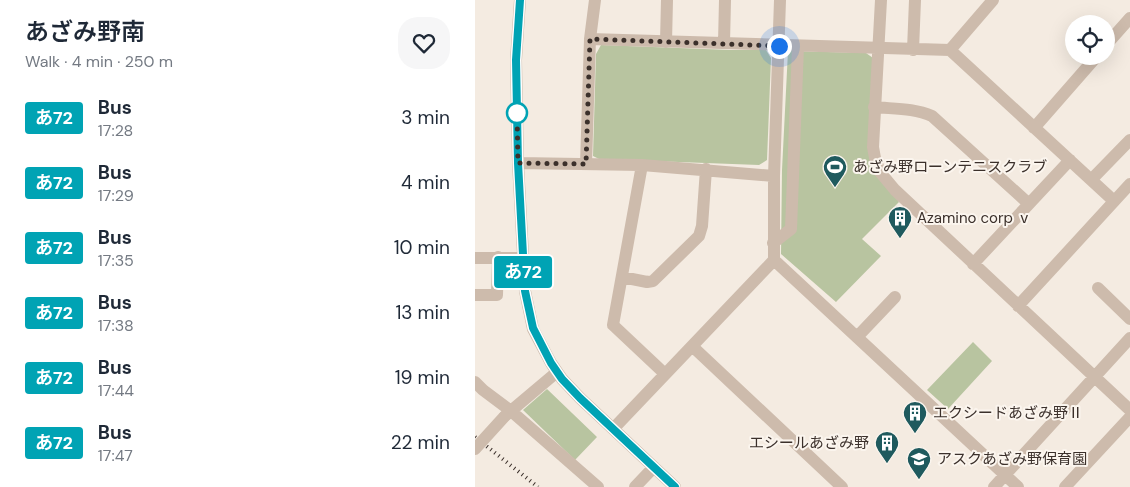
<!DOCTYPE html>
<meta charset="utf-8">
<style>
body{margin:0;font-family:"DM Sans","Noto Sans JP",sans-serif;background:#f6f6f7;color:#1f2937;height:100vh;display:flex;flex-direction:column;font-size:19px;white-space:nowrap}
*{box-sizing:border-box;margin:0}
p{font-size:16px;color:#747a83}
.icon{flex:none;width:28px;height:28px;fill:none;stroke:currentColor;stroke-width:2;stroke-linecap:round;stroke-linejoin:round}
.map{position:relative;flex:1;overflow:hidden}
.panel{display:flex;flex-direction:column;background:#fff;width:475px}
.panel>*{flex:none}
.badge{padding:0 10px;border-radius:4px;font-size:18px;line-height:32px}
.controls{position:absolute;left:590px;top:15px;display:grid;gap:10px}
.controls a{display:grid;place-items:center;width:50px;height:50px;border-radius:50%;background:#fff;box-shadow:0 5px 20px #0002;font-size:25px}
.you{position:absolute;width:25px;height:25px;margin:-12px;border:4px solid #fff;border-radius:50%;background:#1a73e8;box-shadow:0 0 0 8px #1a73e833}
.map>.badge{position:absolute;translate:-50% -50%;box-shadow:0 0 0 2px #fff}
.round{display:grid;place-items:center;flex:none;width:52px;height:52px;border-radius:20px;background:#f6f6f7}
.summary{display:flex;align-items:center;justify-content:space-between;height:85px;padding:0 25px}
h1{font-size:24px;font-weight:600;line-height:38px}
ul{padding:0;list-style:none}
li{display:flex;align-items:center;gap:15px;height:65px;padding:0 25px}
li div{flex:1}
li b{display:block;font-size:19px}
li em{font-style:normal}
li .badge{min-width:55px;font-weight:700;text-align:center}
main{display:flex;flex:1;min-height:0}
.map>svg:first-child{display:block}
</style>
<main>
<section class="panel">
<div class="summary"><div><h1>あざみ野南</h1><p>Walk · 4 min · 250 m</p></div><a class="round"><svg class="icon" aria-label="heart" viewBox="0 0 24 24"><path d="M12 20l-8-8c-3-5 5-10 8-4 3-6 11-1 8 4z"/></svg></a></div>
<ul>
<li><span class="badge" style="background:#00a3b4;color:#fff">あ72</span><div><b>Bus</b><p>17:28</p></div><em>3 min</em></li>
<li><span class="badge" style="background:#00a3b4;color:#fff">あ72</span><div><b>Bus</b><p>17:29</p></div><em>4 min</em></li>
<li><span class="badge" style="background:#00a3b4;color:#fff">あ72</span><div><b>Bus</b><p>17:35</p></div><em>10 min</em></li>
<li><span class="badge" style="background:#00a3b4;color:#fff">あ72</span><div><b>Bus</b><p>17:38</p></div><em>13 min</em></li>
<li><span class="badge" style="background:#00a3b4;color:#fff">あ72</span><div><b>Bus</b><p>17:44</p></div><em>19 min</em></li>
<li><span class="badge" style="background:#00a3b4;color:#fff">あ72</span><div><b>Bus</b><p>17:47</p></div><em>22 min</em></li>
</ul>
</section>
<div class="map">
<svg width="655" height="487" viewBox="0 0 655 487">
<rect width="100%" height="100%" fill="#f4ebe1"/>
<path fill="#b8c4a0" d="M 126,45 L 255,50 L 291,50 L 296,58 L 292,160 L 284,165 L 124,159 L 118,156 L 121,54 Z
M 313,51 L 391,53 L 398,58 L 396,153 L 424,202 L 387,239 L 406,256 L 361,302 L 306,254 L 307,170 Z
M 498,342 L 517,361 L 473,409 L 452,390 Z
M 72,389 L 122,437 L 100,460 L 48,410 Z"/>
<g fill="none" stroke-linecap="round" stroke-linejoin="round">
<path stroke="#cdbbac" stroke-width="12" d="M 45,0 L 41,60 L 43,163 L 50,291 L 58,329 L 76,363 L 87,379 L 105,398 L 200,487
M 305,0 L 299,176 L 299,260 L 543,487
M 406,0 L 398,147 L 400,158 L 405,172 L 420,190 L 655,410
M 115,39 L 475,50 L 518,0
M 191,42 L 192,0
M 249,43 L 250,0
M 631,45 L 655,18
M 438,50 L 440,0
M 475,50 L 639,201
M 399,107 C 419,109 439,108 457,116 L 554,204
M 559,128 L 622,56
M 43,163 L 167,165 L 299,176
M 111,164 L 115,39 L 120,0
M 167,165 L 138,325 L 189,373
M 616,180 L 655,140
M 298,243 L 316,229 L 323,46
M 0,258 L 47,258
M 498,264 L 595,160
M 147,277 L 172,282 L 178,281 L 224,236 L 227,226 L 231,169
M 623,288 L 655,319
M 0,295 L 22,295 L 23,257
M 543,306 L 655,184
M 382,337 L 420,297
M 217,346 L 367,487
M 0,382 L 8,390 L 36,411 L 123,487
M 30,416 L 82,372
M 138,429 L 299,260
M 160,487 L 179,467
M 519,487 L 655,338
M 590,487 L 655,417"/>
<path stroke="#3b302b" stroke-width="4" stroke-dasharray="1 4" stroke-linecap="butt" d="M 0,437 L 63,487"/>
<path stroke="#cdbbac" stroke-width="12" d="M 0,449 L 29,417"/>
</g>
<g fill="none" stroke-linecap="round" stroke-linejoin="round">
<g stroke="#fff" stroke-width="11">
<path id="line" d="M 45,0 L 41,60 L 43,163 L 50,291 L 58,328 L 76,363 L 87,379 L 105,398 L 200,487"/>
</g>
<use href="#line" stroke="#00a3b4" stroke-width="8"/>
<path stroke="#3b302b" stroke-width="5" stroke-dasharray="0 9" d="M 42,113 L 42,112 L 43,163 L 111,164 L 115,39 L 304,46"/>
</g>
<defs>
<g id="stadium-pin" transform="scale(1.25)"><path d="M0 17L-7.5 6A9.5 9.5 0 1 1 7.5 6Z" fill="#1f5a5e" stroke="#fbf5ee"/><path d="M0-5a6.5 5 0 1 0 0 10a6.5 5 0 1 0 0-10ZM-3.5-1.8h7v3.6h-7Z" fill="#fff"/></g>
<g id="building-pin" transform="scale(1.25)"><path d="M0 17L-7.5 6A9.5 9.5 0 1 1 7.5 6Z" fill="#1f5a5e" stroke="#fbf5ee"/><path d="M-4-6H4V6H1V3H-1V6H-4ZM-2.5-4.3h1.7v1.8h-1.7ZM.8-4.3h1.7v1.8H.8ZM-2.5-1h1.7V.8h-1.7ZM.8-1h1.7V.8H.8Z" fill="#fff"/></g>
<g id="school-pin" transform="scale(1.25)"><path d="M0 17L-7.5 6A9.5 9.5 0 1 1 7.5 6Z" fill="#1f5a5e" stroke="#fbf5ee"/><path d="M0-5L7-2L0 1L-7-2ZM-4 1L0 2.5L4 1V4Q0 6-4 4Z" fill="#fff"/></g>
</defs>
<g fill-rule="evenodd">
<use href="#stadium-pin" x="360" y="167"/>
<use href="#building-pin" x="425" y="218"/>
<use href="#building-pin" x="440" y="413"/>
<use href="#building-pin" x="412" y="443"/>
<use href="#school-pin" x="444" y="459"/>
</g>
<circle fill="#fff" stroke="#00a3b4" stroke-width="2.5" cx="42" cy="113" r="10"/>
<g text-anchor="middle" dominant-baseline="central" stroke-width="4" stroke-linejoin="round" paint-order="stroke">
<g font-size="15" fill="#3b302b" stroke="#fbf5ee" text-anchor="start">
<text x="378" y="167">あざみ野ローンテニスクラブ</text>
<text x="442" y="218">Azamino corp ⅴ</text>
<text x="458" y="413">エクシードあざみ野Ⅱ</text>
<text x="394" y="443" text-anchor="end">エシールあざみ野</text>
<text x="462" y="459">アスクあざみ野保育園</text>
</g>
</g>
</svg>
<div class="controls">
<a><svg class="icon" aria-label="locate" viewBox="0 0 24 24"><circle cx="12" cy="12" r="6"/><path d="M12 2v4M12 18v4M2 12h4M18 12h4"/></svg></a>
</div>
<div class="you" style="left:304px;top:46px"></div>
<b class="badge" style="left:48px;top:272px;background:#00a3b4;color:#fff">あ72</b>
</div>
</main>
